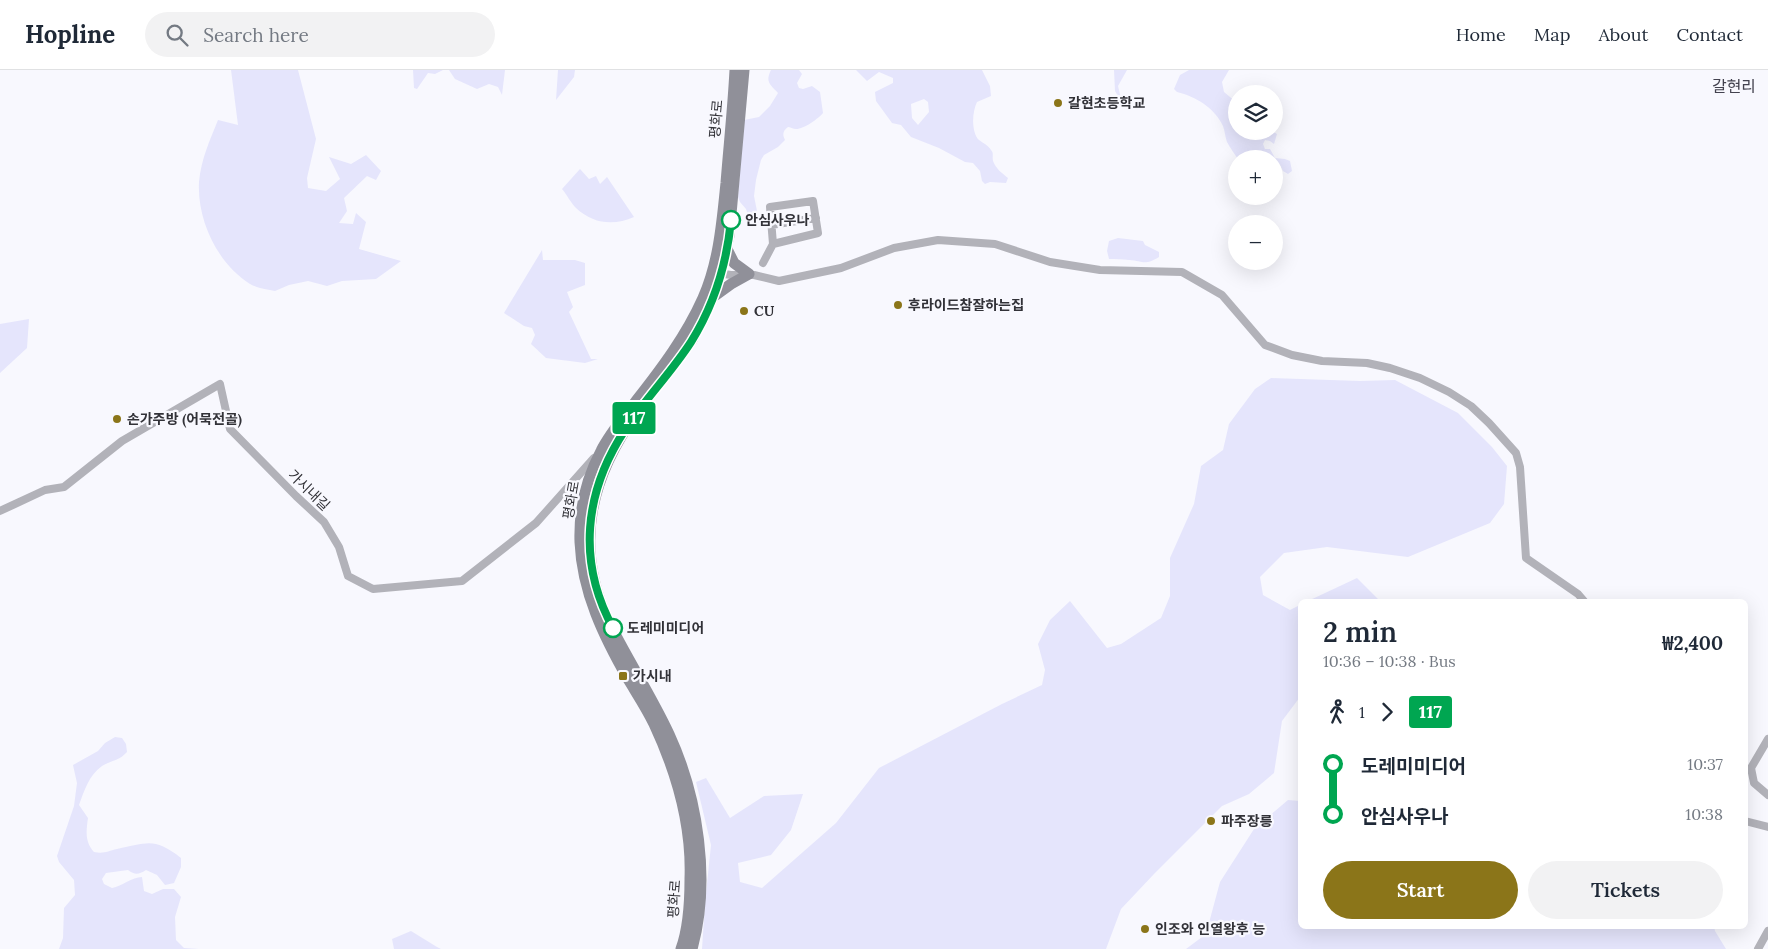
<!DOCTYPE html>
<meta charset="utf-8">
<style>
body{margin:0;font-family:Lora,"Noto Sans KR",serif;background:#f2f2f3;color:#1f2937;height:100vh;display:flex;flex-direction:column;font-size:19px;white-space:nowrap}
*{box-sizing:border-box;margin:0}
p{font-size:16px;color:#747a83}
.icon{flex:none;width:28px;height:28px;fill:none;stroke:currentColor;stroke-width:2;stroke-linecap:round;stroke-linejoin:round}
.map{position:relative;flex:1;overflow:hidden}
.drawer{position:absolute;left:1298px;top:529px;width:450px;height:330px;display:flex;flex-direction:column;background:#fff;border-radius:8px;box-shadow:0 5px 20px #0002}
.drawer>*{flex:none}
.badge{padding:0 10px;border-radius:4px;font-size:18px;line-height:32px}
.controls{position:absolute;left:1228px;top:15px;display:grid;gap:10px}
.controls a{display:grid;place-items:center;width:55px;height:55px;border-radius:50%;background:#fff;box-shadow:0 5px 20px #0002;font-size:25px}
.map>.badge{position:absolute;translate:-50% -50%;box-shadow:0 0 0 2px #fff}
.legs{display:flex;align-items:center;gap:8px;height:55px;padding:0 25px;font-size:16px}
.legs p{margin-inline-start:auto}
.head{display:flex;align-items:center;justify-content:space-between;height:85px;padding:0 25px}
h1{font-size:28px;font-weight:600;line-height:38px}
.button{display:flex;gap:10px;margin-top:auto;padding:10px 25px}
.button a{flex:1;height:58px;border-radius:30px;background:#8b7519;color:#fff;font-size:20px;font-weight:600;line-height:58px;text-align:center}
.button a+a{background:#f2f2f3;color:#1f2937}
ul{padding:0 25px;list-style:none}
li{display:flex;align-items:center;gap:18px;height:50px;font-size:19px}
li i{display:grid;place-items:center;width:8px;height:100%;margin:0 6px;background:currentColor}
li i::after{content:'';width:12px;height:12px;margin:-6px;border:4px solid;border-radius:50%;background:#fff}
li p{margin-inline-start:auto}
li:first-child i{background:linear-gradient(#0000 50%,currentColor 0)}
li:last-child i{background:linear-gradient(currentColor 50%,#0000 0)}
header{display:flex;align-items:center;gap:30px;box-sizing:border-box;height:70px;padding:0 25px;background:#fff;border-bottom:1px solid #e0e1e3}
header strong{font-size:24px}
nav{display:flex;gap:28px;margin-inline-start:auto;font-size:18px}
.search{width:350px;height:45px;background:#f2f2f3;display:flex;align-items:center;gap:12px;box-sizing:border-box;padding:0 18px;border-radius:28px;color:#747a83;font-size:19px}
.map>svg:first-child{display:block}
</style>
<header>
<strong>Hopline</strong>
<div class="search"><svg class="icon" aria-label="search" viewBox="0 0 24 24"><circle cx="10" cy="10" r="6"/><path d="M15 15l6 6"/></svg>Search here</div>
<nav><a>Home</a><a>Map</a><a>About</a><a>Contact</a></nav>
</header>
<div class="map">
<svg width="1768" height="879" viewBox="0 0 1768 879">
<rect width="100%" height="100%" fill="#f8f8fe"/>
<path fill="#e5e5fc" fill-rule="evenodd" d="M 231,0 L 298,0 L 316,69 L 307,108 L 308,118 L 326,121 L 340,109 L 329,87 L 351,94 L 366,85 L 381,101 L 376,110 L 367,106 L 344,128 L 347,141 L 339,153 L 353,154 L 356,143 L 366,152 L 359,179 L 401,191 L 376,209 L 342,211 L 327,216 L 308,211 L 289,215 L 275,221 C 267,219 257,218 250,214 C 217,193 197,150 199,112 C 201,89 210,70 218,50 L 238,55 Z
M 413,0 L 443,0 L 435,4 L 428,3 L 417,19 L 414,18 Z
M 449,0 L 505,0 L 502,25 L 498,17 L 489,14 L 477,19 L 455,9 Z
M 558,0 L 575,0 L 574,7 L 556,30 Z
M 771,0 L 799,0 L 802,4 L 797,13 L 799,18 L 803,19 L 812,16 L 820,22 L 823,43 C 818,49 804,59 796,59 C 793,59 790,57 788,57 C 783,61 782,64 785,70 L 778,77 L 764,85 L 761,90 L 756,110 L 754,126 L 759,151 L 757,156 L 751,154 L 746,139 L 740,132 L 738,127 L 744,50 L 759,47 L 770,36 L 778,23 C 770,14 765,12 771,0 Z
M 856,0 L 982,0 L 990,16 L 991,26 L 977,32 C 972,42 971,62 979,70 C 983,73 988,75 991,80 C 994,83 992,86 993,91 C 996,99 1002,103 1008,108 L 1006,113 L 990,112 L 985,114 L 982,111 L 980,101 L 973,93 L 965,92 L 939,78 L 911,67 L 901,55 L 892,53 L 876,31 L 875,22 L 893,13 L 893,8 L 879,2 L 867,11 ZM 924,29 L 928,32 L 929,42 L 918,55 L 912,48 L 911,34 Z
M 1114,0 L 1127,0 L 1118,16 L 1122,33 L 1115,21 Z
M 1189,0 L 1229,0 L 1222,12 L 1224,22 L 1236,32 L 1236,61 L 1272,61 L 1277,64 L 1274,74 L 1270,71 L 1265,70 L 1263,74 L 1265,79 L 1270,79 L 1275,88 L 1285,89 L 1290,91 L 1292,101 L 1288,104 L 1283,101 L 1279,93 L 1274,96 L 1274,89 L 1238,89 C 1234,83 1230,78 1227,72 C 1225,67 1225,61 1223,56 C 1214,37 1196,27 1177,22 L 1174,19 L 1180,5 Z
M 580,99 L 589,109 L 596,106 L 600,114 L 607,107 L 634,147 C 614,156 593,154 576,138 C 571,133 567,125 562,119 Z
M 1118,168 L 1143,171 L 1145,175 L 1159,182 L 1159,187 C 1144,196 1144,191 1129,190 C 1122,189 1116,189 1109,189 L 1107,181 L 1109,171 Z
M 542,180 L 543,190 L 575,190 L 585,193 L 585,215 L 567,222 L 573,237 L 569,242 L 591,289 L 598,289 L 585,293 L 546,288 L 531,274 L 535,265 L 532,258 L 524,256 L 504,243 Z
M 29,249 L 27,278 L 0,303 L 0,254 Z
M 1271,308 L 1360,311 L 1395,310 L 1458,343 L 1492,377 L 1507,396 L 1504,434 L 1490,453 L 1408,487 L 1327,477 L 1284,483 L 1260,507 L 1263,525 L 1290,540 L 1300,535 L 1300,627 L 1282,651 L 1274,703 L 1249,724 L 1222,736 L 1154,804 L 1121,839 L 1106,879 L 702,879 L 705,833 L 711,775 L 696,712 L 706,708 L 730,748 L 764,726 L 803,724 L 791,760 L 771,785 L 738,793 L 740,812 L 762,818 L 836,753 L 879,698 L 1002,634 L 1042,615 L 1045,600 L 1038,574 L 1050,550 L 1070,531 L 1107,578 L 1121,574 L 1161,548 L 1170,526 L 1170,488 L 1194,434 L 1201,396 L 1223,380 L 1229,354 L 1255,319 Z
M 1357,508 L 1380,531 L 1308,531 Z
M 115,667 L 122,668 L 126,674 L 127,682 C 119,691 112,690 102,696 C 89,705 84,721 79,735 L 88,748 C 86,762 85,772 94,782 C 104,784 108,781 117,779 C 148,773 154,767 181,788 L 181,797 L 174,813 L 165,815 L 157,805 L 146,800 C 138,805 135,805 128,800 L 106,803 L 102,809 L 104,814 L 112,818 C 122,816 132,807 142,807 L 144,821 L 152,824 L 163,819 L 174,819 L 181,827 L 175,847 L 176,870 L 184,878 L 199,879 L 59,879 L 63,868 L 64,838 L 75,825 L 74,810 L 59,792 L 57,786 L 74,736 L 77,713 L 73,695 L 98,681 L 105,673 Z
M 1288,730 L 1300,731 L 1300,856 L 1714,856 L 1715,861 L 1726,879 L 1186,879 L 1206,864 L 1220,812 L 1254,759 Z
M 411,861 L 437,877 L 441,879 L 394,879 L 392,869 Z"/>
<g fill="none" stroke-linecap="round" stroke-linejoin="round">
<path stroke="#b2b2b9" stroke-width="8" d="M 771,155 L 816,148
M 763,193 L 773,174 L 770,137 L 813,131 L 818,163 L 773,174
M 717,203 L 731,205 L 754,205 L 779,211 L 841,198 L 894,178 L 938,170 L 995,174 L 1050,192 L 1100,200 L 1182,202 L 1222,225 L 1265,275 L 1292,285 L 1322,291 L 1367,293 L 1390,298 L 1420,308 L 1449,322 L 1471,336 L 1489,353 L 1516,383 L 1520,397 L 1526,488 L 1578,524 L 1584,531
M 0,441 L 45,420 L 64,417 L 122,371 L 220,314 L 230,359 L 296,426 L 324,452 L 339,477 L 348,506 L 373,519 L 462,511 L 536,453 L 594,388
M 1768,669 L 1751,698 L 1754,713 L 1768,725
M 1745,751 L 1768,757
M 1758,879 L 1768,861"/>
<path stroke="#909099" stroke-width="11" d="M 713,227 L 731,214 L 749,204 L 734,193 L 727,179
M 660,312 L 692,270 L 716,221 L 729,166 L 744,0
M 638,341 C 591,406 573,474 608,550 C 627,589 651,625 669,664 C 698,727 711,811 692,879
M 681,879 C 689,857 690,832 690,809 C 692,755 677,703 654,654 C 647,639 637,624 628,609 C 604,567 582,522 580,472 C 579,441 586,409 601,381 C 610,363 624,347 636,331 C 662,298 686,266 703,228 C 719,192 722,152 726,113 C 729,75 733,38 735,0"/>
</g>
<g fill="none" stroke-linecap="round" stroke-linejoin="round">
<g stroke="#fff" stroke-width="11">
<path id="line-1" d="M 613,558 C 577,492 584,422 625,360 C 645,329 671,303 691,272 C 714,235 727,192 731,150"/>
</g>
<use href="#line-1" stroke="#00a651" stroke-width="8"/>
</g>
<g fill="#8b7519" stroke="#f8f8fe" stroke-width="2">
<circle cx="1058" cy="33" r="5"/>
<circle cx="898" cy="235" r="5"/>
<circle cx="744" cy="241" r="5"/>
<circle cx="117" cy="349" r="5"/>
<rect x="618" y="601" width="10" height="10" rx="2.5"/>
<circle cx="1211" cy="751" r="5"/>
<circle cx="1145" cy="859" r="5"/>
</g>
<g fill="#fff" stroke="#00a651" stroke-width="2.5">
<circle cx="731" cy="150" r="9"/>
<circle cx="613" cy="558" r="9"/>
</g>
<g text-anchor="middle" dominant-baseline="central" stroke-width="4.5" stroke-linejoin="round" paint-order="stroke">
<g font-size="14" font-weight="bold" fill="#323238" stroke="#f8f8fe" text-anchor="start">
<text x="1068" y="33">갈현초등학교</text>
<text x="908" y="235">후라이드참잘하는집</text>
<text x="754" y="241">CU</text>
<text x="127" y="349">손가주방 (어묵전골)</text>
<text x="633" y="606">가시내</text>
<text x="1221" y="751">파주장릉</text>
<text x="1155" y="859">인조와 인열왕후 능</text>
</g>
<g font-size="14" fill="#323238" stroke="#f8f8fe">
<text transform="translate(716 49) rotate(-85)">평화로</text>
<text transform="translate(309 420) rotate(44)">가시내길</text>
<text transform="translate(571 430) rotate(-80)">평화로</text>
<text transform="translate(674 829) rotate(-86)">평화로</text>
</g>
<g font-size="14" font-weight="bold" fill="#323238" stroke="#f8f8fe" text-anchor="start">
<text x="745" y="150">안심사우나</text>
<text x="627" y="558">도레미미디어</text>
</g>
<g font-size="16" fill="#43424f" stroke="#f8f8fe">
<text x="1734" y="16">갈현리</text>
</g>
</g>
</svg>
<div class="controls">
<a><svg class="icon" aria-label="layers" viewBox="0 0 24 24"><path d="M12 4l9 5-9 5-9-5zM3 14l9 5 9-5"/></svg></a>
<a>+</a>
<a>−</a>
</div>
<b class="badge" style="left:634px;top:348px;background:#00a651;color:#fff">117</b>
<section class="drawer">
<div class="head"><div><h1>2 min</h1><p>10:36 – 10:38 · Bus</p></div><b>₩2,400</b></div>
<div class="legs"><svg class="icon" aria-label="walk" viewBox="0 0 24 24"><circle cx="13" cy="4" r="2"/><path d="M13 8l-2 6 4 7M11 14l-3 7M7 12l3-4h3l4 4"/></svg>1<svg class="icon" aria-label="forward" viewBox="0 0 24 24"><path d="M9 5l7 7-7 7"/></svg><b class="badge" style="background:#00a651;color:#fff">117</b></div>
<ul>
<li><i style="color:#00a651"></i><b>도레미미디어</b><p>10:37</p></li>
<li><i style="color:#00a651"></i><b>안심사우나</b><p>10:38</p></li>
</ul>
<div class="button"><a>Start</a><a>Tickets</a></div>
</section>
</div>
